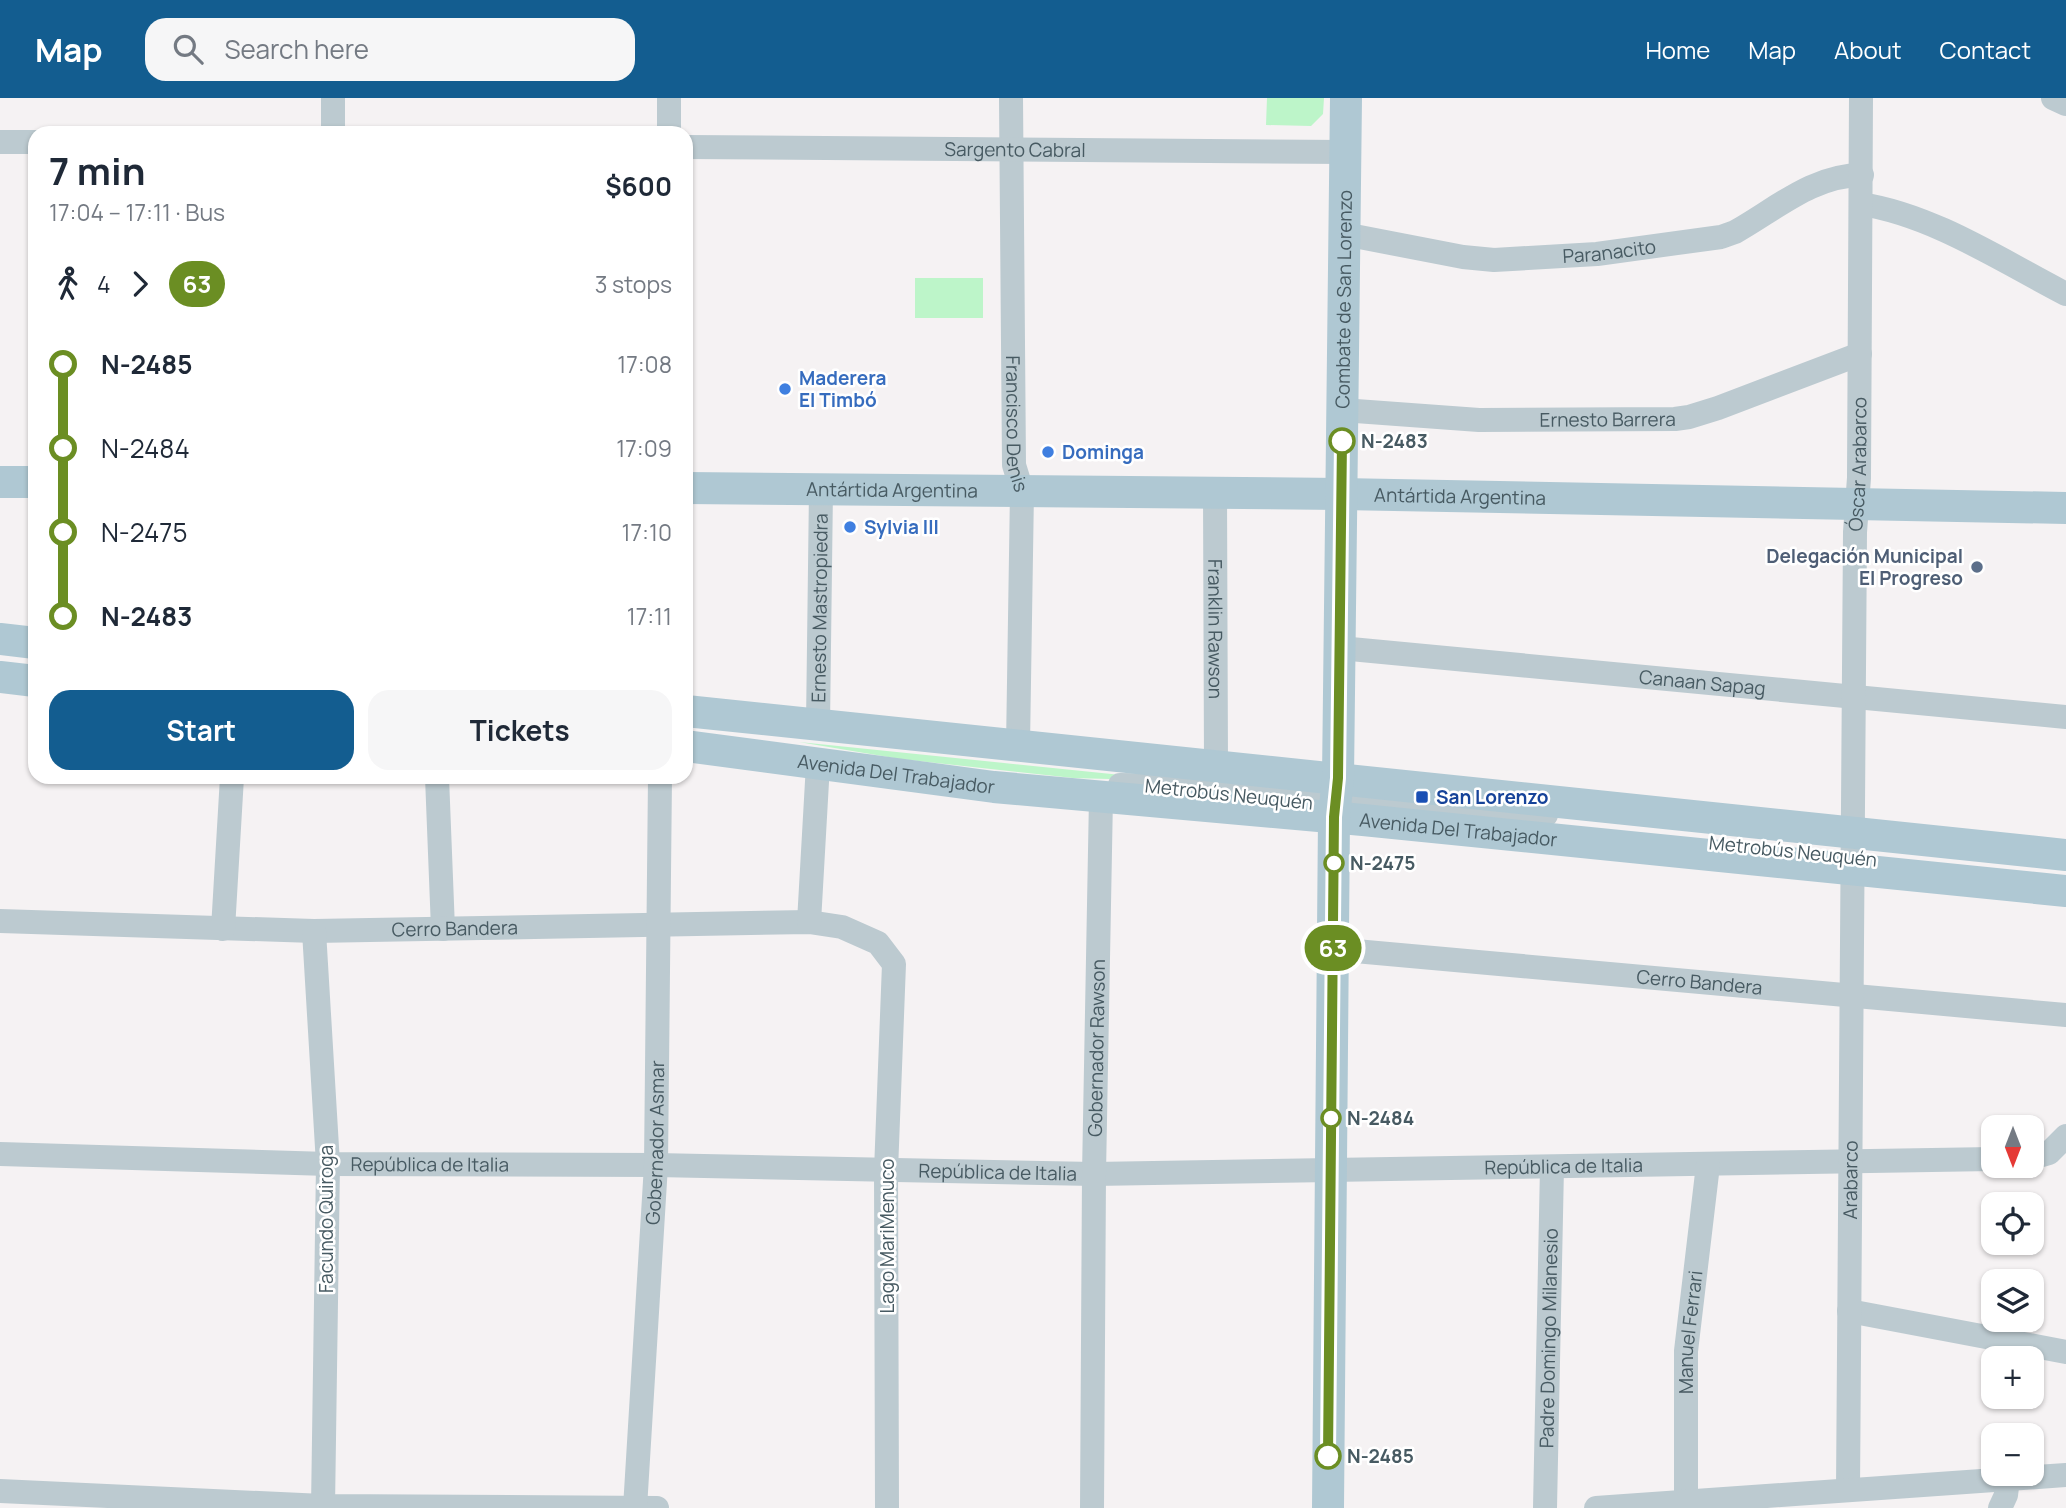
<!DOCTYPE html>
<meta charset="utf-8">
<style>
body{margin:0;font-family:Manrope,sans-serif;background:#f6f6f7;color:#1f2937;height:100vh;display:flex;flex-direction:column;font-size:26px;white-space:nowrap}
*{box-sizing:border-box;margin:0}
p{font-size:23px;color:#747a83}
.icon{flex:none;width:38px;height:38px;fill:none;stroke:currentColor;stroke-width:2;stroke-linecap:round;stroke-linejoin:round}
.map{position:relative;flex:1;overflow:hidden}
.side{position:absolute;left:28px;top:28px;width:665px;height:658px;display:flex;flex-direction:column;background:#fff;border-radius:21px;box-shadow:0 2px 5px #0004}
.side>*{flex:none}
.badge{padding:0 14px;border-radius:23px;font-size:24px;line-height:46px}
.needle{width:46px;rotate:180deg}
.buttons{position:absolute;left:1981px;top:1017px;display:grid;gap:14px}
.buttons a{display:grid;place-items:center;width:63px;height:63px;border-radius:14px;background:#fff;box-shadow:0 2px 5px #0004;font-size:35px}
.map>.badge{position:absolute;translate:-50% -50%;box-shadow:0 0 0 4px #fff}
.legs{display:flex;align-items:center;gap:10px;height:77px;padding:0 21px;font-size:23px}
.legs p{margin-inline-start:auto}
.head{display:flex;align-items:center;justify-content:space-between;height:119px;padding:0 21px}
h1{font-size:38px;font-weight:700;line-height:52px}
.action{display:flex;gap:14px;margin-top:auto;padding:14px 21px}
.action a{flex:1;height:80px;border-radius:21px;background:#135d90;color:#fff;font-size:28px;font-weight:700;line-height:80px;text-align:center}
.action a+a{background:#f6f6f7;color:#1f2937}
ul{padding:0 21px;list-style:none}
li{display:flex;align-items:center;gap:24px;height:84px;font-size:26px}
li i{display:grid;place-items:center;width:10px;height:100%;margin:0 9px;background:currentColor}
li i::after{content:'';width:18px;height:18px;margin:-9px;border:5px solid;border-radius:50%;background:#fff}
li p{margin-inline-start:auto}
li:first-child i{background:linear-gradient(#0000 50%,currentColor 0)}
li:last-child i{background:linear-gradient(currentColor 50%,#0000 0)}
header{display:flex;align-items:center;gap:42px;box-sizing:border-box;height:98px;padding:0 35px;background:#135d90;color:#fff}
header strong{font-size:33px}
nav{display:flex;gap:38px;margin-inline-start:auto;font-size:24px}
.search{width:490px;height:63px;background:#f6f6f7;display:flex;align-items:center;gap:18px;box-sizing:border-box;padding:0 24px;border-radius:21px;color:#747a83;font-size:26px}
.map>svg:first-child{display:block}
</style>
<header>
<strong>Map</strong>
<div class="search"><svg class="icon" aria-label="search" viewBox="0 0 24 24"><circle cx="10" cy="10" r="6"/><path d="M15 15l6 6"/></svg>Search here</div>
<nav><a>Home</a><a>Map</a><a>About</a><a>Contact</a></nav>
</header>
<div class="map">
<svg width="2066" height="1410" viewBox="0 0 2066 1410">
<rect width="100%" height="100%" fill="#f5f2f3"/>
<path fill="#bdf5c9" d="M 1267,0 L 1324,0 L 1323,16 L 1311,28 L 1266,27 Z
M 915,180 L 983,180 L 983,220 L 915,220 Z
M 799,644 L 1180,683 L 1073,680 L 900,661 Z"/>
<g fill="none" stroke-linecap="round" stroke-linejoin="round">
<g stroke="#bccad0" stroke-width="24">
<path id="s1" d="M 1011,0 L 1014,367 L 1022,393 L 1018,648"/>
<path d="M 2053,0 L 2066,6"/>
<path d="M 333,35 L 333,0"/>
<path d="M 669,35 L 669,0"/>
<path d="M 0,44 L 35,44"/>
<path id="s2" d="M 686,49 L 1345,54"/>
<path d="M 1861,106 C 1933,117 2002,163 2066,196"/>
<path id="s3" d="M 1344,136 L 1463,159 L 1494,162 L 1597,156 L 1721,139 L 1735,134 C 1776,111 1813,77 1862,77"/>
<path id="s4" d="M 1342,312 L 1479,322 L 1675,321 L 1689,319 L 1718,310 L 1860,256"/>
<path id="s5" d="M 1215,395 L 1216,668"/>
<path id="s6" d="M 1340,550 L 2066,619"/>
<path id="s7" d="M 818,627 L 821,391"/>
<path d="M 437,679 L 443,831"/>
<path d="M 1120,687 L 1179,688 L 1300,702"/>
<path d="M 1318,694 L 1489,713 L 1546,717"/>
<path id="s8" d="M 0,823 L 314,833 L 809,824 L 842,829 L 878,845 L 894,866 L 886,1073 L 887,1410"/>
<path d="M 809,824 L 818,666"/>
<path d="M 223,831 L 232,679"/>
<path d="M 314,833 L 328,1066 L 323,1410"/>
<path id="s9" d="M 1333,851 L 2066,917"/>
<path id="s10" d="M 0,1056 L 328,1066 L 656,1067 L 1094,1076 L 1993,1061"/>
<path d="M 2032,1060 L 2049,1055 L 2066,1038"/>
<path d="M 1849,1213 L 2066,1254"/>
<path id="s11" d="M 1848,1392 L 1855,434 L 1859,380 L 1861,0"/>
<path d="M 0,1393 L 323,1408 L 657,1410"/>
<path id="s12" d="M 1686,1404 L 1686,1253 L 1708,1067"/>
<path id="s13" d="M 635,1410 L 656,1067 L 660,679"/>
<path id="s14" d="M 1092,1410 L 1094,1076 L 1101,699"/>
<path id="s15" d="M 1545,1410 L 1552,1069"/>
<path d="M 1596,1410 L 2066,1377"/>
<path d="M 2000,1410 L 2006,1397 L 2008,1381"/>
</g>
<g stroke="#afc8d3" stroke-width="32">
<path d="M 0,384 L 35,384"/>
<path id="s16" d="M 686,390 L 1341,396 L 2066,410"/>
<path d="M 0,541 L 35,545"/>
<path d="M 0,579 L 35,583"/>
<path d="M 686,613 L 2066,757"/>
<path id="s17" d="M 686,648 L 994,689 L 1363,722 L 2066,793"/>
<path id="s18" d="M 1328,1410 L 1334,719 L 1338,680 L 1346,0"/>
</g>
</g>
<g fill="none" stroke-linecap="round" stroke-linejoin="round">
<g stroke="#fff" stroke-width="16">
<path id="line-1" d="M 1328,1358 L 1334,719 L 1338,680 L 1342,343"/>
</g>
<use href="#line-1" stroke="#6b8e23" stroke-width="10"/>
</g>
<g fill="#3f7fe0" stroke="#fff" stroke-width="2.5">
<circle cx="785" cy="291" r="7"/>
<circle cx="1048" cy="354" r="7"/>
<circle cx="850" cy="429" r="7"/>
</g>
<g fill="#fff" stroke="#6b8e23" stroke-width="3.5">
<circle cx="1342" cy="343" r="12"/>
<circle cx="1334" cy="765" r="9"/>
<circle cx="1331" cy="1020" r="9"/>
<circle cx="1328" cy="1358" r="12"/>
</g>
<circle fill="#5c6f8a" stroke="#fff" stroke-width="2.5" cx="1977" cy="469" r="7"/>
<rect fill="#1a4fb4" stroke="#fff" stroke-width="2.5" x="1415" y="692" width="14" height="14" rx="3.5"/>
<g text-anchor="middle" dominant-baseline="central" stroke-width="5" stroke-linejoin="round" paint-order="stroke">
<g font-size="19" fill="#475a62" stroke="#fff">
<text stroke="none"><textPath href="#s2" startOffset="329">Sargento Cabral</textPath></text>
<text stroke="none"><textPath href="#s3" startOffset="268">Paranacito</textPath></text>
<text stroke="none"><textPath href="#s18" startOffset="1209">Combate de San Lorenzo</textPath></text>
<text stroke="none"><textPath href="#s4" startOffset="266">Ernesto Barrera</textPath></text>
<text stroke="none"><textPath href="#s1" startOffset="326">Francisco Denis</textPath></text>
<text stroke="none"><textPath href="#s11" startOffset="1026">Óscar Arabarco</textPath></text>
<text stroke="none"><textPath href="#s16" startOffset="206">Antártida Argentina</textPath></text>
<text stroke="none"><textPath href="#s16" startOffset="774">Antártida Argentina</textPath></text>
<text stroke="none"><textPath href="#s7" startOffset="117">Ernesto Mastropiedra</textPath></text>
<text stroke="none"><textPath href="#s5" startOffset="136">Franklin Rawson</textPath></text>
<text stroke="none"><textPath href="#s6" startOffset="364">Canaan Sapag</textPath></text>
<text stroke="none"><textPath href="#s17" startOffset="212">Avenida Del Trabajador</textPath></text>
<text transform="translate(1229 696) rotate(6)">Metrobús Neuquén</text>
<text stroke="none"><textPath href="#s17" startOffset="777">Avenida Del Trabajador</textPath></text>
<text transform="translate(1793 753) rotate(6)">Metrobús Neuquén</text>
<text stroke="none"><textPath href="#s8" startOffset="455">Cerro Bandera</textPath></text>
<text stroke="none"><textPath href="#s9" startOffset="368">Cerro Bandera</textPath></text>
<text stroke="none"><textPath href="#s14" startOffset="460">Gobernador Rawson</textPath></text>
<text stroke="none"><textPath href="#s13" startOffset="366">Gobernador Asmar</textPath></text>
<text stroke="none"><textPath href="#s10" startOffset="430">República de Italia</textPath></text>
<text stroke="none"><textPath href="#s10" startOffset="1564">República de Italia</textPath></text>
<text stroke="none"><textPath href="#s10" startOffset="998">República de Italia</textPath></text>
<text stroke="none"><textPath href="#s11" startOffset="310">Arabarco</textPath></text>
<text transform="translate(326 1121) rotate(-90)">Facundo Quiroga</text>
<text transform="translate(887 1138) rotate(-90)">Lago MariMenuco</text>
<text stroke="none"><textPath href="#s12" startOffset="170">Manuel Ferrari</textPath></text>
<text stroke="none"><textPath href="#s15" startOffset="170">Padre Domingo Milanesio</textPath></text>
</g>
<g font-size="19" font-weight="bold" fill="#366cbe" stroke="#fff" text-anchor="start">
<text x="799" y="280">Maderera<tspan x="799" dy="22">El Timbó</tspan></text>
<text x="1062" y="354">Dominga</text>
<text x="864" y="429">Sylvia III</text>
</g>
<g font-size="19" font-weight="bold" fill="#475a62" stroke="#fff" text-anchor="start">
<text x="1361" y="343">N-2483</text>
<text x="1350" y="765">N-2475</text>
<text x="1347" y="1020">N-2484</text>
<text x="1347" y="1358">N-2485</text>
</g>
<g font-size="19" font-weight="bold" fill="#4e5e75" stroke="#fff" text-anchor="end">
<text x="1963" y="458">Delegación Municipal<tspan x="1963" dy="22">El Progreso</tspan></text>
</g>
<g font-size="19" font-weight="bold" fill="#164399" stroke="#fff" text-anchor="start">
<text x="1436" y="699">San Lorenzo</text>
</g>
</g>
</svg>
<div class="buttons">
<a><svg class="needle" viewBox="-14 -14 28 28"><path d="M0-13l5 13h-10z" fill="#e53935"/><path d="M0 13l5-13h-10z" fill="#747a83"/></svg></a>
<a><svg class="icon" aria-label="locate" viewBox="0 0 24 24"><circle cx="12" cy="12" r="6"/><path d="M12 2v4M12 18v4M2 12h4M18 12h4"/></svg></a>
<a><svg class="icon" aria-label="layers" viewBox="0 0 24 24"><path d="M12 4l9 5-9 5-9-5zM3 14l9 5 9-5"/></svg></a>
<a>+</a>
<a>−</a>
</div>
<b class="badge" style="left:1333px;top:850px;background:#6b8e23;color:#fff">63</b>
<section class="side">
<div class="head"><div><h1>7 min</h1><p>17:04 – 17:11 · Bus</p></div><b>$600</b></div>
<div class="legs"><svg class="icon" aria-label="walk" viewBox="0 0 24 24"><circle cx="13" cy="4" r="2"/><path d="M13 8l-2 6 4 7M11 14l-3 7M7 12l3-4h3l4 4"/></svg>4<svg class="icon" aria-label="forward" viewBox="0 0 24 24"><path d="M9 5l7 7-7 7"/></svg><b class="badge" style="background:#6b8e23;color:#fff">63</b><p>3 stops</p></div>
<ul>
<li><i style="color:#6b8e23"></i><b>N-2485</b><p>17:08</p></li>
<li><i style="color:#6b8e23"></i><span>N-2484</span><p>17:09</p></li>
<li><i style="color:#6b8e23"></i><span>N-2475</span><p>17:10</p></li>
<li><i style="color:#6b8e23"></i><b>N-2483</b><p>17:11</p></li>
</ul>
<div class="action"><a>Start</a><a>Tickets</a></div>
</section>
</div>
